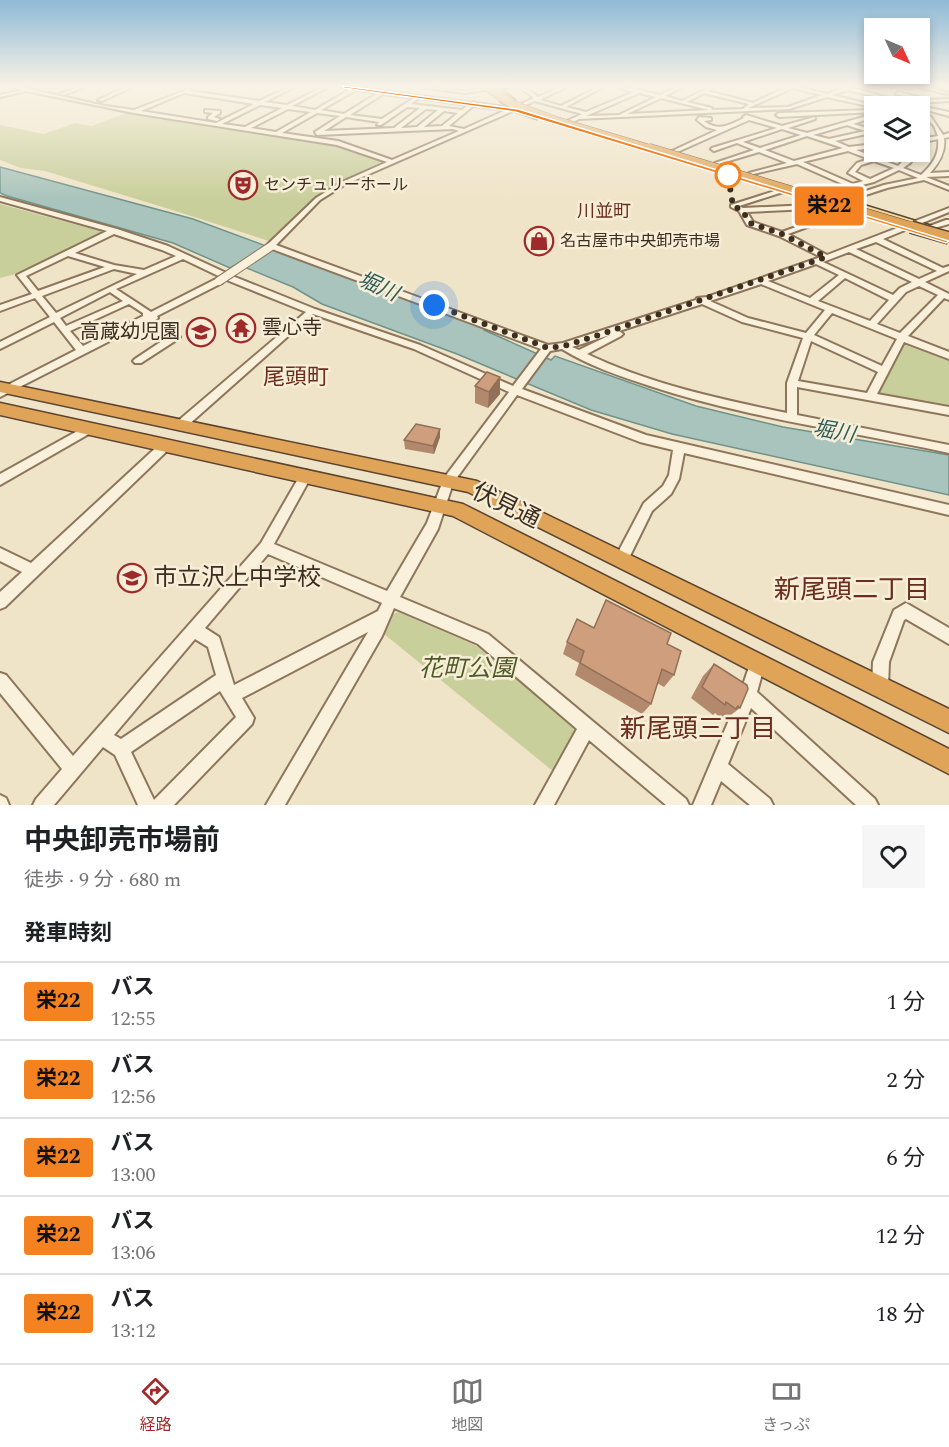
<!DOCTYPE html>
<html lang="ja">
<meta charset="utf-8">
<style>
body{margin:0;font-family:Spectral,"Noto Sans JP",serif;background:#f6f6f6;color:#202124;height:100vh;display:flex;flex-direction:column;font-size:22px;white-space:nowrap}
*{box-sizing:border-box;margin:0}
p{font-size:20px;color:#757577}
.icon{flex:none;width:33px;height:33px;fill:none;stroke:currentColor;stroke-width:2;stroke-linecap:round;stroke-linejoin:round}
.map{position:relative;height:805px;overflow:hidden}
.panel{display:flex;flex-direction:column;background:#fff;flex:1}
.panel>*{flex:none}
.badge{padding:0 12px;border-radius:4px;font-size:21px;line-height:39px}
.needle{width:39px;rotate:134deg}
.controls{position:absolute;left:864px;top:18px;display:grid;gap:12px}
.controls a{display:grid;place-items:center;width:66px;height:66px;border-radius:0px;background:#fff;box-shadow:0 3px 9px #0003;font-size:30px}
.you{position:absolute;width:30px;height:30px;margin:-15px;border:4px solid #fff;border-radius:50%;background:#1a73e8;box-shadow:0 0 0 9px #1a73e833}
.map>.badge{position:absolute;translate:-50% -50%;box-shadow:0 0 0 3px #fff}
h2{padding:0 24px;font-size:22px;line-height:54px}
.round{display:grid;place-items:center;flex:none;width:63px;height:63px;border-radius:0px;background:#f6f6f6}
.head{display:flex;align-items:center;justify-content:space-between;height:102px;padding:0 24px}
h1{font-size:28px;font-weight:700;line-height:45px}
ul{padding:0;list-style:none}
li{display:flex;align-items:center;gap:18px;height:78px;padding:0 24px;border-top:2px solid #e0e0e0}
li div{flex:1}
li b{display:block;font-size:22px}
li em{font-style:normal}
li .badge{min-width:66px;font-weight:700;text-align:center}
.tab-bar{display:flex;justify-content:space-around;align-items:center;height:84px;border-top:2px solid #e0e0e0;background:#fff;font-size:16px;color:#757577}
.tab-bar a{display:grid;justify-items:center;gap:3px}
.tab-bar .current{color:#9e2a2b}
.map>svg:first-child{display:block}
</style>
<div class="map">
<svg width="949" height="805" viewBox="0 0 949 805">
<rect width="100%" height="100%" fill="#f0e4c8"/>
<path fill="#c9cf9b" d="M 126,113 L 328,143 L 362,153 L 381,162 L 323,191 L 269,241 L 169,209 L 45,171 L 21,168 L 0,160 L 0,125 L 44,134 L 75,123 L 92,126 Z
M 0,204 L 103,232 L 103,234 L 20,273 L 0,278 Z
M 904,342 L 949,359 L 949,409 L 883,397 L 878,393 Z
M 398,612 L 479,647 L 573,727 L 575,734 L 554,772 L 384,634 L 392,615 Z"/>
<path fill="#a9c4bc" stroke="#6f938a" stroke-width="1.5" d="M 0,167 L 193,219 L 485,327 L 484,330 L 551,360 L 555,356 L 696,406 L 783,427 L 949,455 L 949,495 L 672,434 L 591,410 L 457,354 L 322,304 L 293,287 L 237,264 L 230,268 L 173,243 L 7,196 L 0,193 Z"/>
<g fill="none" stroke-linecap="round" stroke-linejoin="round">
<g stroke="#8d765c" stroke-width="4">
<path id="minor" d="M 12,87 L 20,87 L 105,106 L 134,110 L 189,89 L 191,90 L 190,91 L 259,101 L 289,87 L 294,87 L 265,102 L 287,105 L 323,87 L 328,87 L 292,106 L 315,110 L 351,89 L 342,87 L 354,87 L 471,103 L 474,102 L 476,103 L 512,108 L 534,98 L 519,87 L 524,87 L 538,97 L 560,87 L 566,87 L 540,100 L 561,106 L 598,87 L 603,87 L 566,107 L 586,112 L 634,92 L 618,87 L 639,90 L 660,95 L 677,87 L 683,87 L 665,96 L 682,101 L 710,87 L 715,87 L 708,91 L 753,103 L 787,87 L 799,87 L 827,94 L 845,87 L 853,87 L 852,88 L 892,99 L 890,100 L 848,90 L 832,95 L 864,103 L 949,99 L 949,101 L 868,106 L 827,97 L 789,109 L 579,119 L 569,124 L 567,121 L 582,114 L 535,101 L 517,109 L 517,111 L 513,111 L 344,185 L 320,200 L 276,245 L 548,345 L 563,343 L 696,300 L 697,298 L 707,297 L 821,257 L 779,236 L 747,225 L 739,211 L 731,207 L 731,205 L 781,189 L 784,191 L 783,192 L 739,206 L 743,208 L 831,204 L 834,206 L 831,208 L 747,212 L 753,222 L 782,232 L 844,210 L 848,210 L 848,212 L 788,234 L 827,255 L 949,208 L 949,212 L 883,239 L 943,268 L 949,266 L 949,271 L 925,282 L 949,294 L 949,300 L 944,298 L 908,336 L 949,352 L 949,359 L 904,342 L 877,394 L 949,407 L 949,415 L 797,387 L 797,415 L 949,445 L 949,453 C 850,431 747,418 650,386 C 620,376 589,366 562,349 L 550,351 L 522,389 L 646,435 L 949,505 L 949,515 L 684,453 L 679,479 L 671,494 L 652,511 L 626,564 L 621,566 L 616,564 L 614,560 L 644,503 L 663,486 L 669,475 L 673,450 L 640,442 L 517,395 L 453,483 L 438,529 L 400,597 L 488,634 L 686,799 L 689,805 L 666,805 L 589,740 L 554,805 L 535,805 L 577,729 L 478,644 L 394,608 L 382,636 L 285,805 L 266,805 L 368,632 L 242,698 L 254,718 L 252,724 L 174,805 L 138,805 L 115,755 L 103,747 L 54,805 L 33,805 L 36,799 L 62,769 L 0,693 L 0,673 L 6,675 L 73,756 L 261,543 L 302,472 L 306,470 L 310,472 L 312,475 L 274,544 L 387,591 L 427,523 L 444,478 L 509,392 L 414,349 L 313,314 L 186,427 L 178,427 L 177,424 L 178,421 L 306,312 L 229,281 L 183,259 L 116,289 L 151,312 L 216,279 L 222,279 L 222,283 L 157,316 L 158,318 L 154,321 L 178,335 L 180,337 L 178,339 L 141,363 L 135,363 L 133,361 L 135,359 L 168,337 L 145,323 L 0,397 L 0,389 L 76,350 L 54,322 L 0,349 L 0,342 L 50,317 L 35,298 L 0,311 L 0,305 L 32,294 L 17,275 L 107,231 L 0,201 L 0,197 L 117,229 L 168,246 L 235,277 L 315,309 L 420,345 L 513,386 L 541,349 L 272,249 L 267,249 L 267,245 L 316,198 L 340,183 L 387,162 L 337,145 L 134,113 L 26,91 L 0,97 L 0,95 L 22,90 ZM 793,88 L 822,95 L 788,107 L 748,108 ZM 356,90 L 378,93 L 344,114 L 321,110 ZM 184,93 L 254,104 L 216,123 L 141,111 ZM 639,93 L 656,97 L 619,115 L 586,116 ZM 704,93 L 749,104 L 743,109 L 711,110 L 712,108 L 687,102 ZM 383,94 L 414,98 L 382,119 L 350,115 ZM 419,98 L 468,105 L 462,110 L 411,104 ZM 661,98 L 709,110 L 627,114 ZM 260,105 L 282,108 L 245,127 L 222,124 ZM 473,106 L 506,110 L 464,129 L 449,126 ZM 407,107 L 420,108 L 394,128 L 324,131 L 346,117 L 379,122 L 377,125 L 381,125 ZM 288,109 L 311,112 L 276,132 L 251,128 ZM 426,109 L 438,110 L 417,127 L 401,128 ZM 444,111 L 458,113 L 442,126 L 424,127 ZM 317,113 L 340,116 L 315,132 L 317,135 L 453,129 L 459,131 L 392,160 L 338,141 L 282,133 ZM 114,234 L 162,250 L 176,256 L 144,270 L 114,265 L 75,253 ZM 876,242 L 937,271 L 919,279 L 856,249 ZM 849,252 L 912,282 L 900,288 L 893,295 L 823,262 ZM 68,256 L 105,267 L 38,291 L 26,276 ZM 816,264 L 839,275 L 810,298 L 768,281 ZM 114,269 L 137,274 L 56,313 L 42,296 ZM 845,278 L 889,300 L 870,321 L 818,301 ZM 761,284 L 825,310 L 806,333 L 748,318 L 710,301 ZM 919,286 L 938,295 L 900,333 L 877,324 L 906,292 ZM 110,292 L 123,301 L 66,326 L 60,318 ZM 129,304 L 143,313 L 143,316 L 83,346 L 70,331 ZM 702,304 L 742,322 L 803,338 L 787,383 L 787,413 C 719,399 650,384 587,354 L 621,336 L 623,334 L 619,331 ZM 832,313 L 897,339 L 882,366 L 814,335 ZM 610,335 L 579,350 L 572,347 ZM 811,341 L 878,372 L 867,393 L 798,381 ZM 268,554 L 382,603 L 378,611 L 234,685 L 219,637 L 205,628 ZM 195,639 L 208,647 L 216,675 L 121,739 L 114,735 ZM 220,691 L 236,717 L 154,800 L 131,752 Z
M 79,87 L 85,87 L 64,95 L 60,94 Z
M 126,87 L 132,87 L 102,101 L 98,100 Z
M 421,87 L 465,91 L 487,88 L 489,89 L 465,93 Z
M 496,87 L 509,87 L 497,89 L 495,88 Z
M 903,87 L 909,87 L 910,88 L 908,89 Z
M 919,87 L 927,87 L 949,93 L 947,94 Z
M 898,92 L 918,97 L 918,98 L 916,99 L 896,94 Z
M 925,107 L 949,112 L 949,116 L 923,109 Z
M 920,108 L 931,117 L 943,135 L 949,133 L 949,137 L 944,138 C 946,152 939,163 930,173 L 949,172 L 949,176 L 926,177 L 949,186 L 949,190 L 924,180 L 887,188 L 841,203 L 839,202 L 839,200 L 884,185 L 918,178 L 899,170 L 874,182 L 818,196 L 816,195 L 816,193 L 847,186 L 797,164 L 749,175 L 749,173 L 787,163 L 759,152 L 715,165 L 715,163 L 754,150 L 737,143 L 714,151 L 711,149 L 712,148 L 777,128 L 749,120 L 675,153 L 670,152 L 717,130 L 706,127 L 697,120 L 699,117 L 711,118 L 711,120 L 704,121 C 719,132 729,125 744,118 L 743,117 L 746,115 L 782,126 L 815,117 L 815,119 L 788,128 L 807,133 L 874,114 L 874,117 L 853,124 L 874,130 L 874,133 L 871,133 L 835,141 L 849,147 L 874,144 L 874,148 L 856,150 L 898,166 L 912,152 L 918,152 L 910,163 L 903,168 L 921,175 C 932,165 940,154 938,139 L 920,143 L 920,139 L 938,136 L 934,126 L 920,111 ZM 847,125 L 865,131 L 829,139 L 813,135 ZM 782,129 L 801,135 L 760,148 L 743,142 ZM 807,136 L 843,148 L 794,161 L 765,150 ZM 848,151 L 869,159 L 857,163 L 848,173 L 863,181 L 853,184 L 803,162 ZM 874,161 L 894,168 L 870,179 L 855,172 L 861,165 Z
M 205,110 L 220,111 L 220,113 L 214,117 L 220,119 L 217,121 L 208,119 L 208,117 L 213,113 L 205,112 Z
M 874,110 L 874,112 L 779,117 L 776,115 L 779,113 Z
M 946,220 L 949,220 L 949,224 L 931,229 L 927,227 Z
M 90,424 L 94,425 L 95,428 L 94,431 L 0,485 L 0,474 Z
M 166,441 L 170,442 L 172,445 L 170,448 L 5,607 L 0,609 L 0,592 L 22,572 L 0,561 L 0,548 L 31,563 L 162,442 Z
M 906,603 L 949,628 L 949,644 L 906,619 L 904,620 L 889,662 L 888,687 L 886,693 L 880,695 L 874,693 L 872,687 L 873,662 L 894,610 Z
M 757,655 L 762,658 L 765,663 L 757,692 L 875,799 L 878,805 L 856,805 L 751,708 L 728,764 L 770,799 L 773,805 L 750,805 L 721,781 L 711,805 L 693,805 L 740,694 L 752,658 Z
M 0,795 L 6,798 L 9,805 L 0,805 Z"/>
</g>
<g stroke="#5b4430" stroke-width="3">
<path id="major" d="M 492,87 L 498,87 L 515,100 L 510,101 Z
M 500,99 L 504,99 L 518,109 L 540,117 L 537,119 L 514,111 L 500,101 Z
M 803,188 L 809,188 L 932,226 L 925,228 L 803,192 Z"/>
</g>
<g stroke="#5b4430" stroke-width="3">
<path id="highway" d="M 0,382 L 477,481 L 949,709 L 949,733 L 468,492 L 0,392 Z
M 0,403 L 463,504 L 949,749 L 949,774 L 453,516 L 0,415 Z"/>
</g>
<use href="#minor" fill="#faf1dc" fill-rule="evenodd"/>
<use href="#major" fill="#f3d9a0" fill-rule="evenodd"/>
<use href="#highway" fill="#e0a458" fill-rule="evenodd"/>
<g stroke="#8d765c" stroke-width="10" stroke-linecap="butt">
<path id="minor-bridge" d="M 219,281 L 270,247"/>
</g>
<g stroke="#5b4430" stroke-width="9" stroke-linecap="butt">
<path id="highway-bridge-far2" d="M 486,87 L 514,105 L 554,120 L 654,150"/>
</g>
<g stroke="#5b4430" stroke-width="10" stroke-linecap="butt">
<path id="highway-bridge-far1" d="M 649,148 L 916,228"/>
</g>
<g stroke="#5b4430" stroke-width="14" stroke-linecap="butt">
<path id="highway-bridge" d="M 911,227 L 949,238"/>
</g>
<use href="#minor-bridge" stroke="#faf1dc" stroke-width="8"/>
<use href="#highway-bridge-far2" stroke="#e0a458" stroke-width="8"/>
<use href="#highway-bridge-far1" stroke="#e0a458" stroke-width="9"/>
<use href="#highway-bridge" stroke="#e0a458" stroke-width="11"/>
</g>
<path fill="#b2896c" d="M 475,386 L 500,394 L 488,408 L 475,403 Z
M 440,429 L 440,437 L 434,454 L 405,449 L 404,440 Z
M 594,628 L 667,644 L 674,675 L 664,687 L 657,683 L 651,704 L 642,714 L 575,675 L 579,663 L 563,654 L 567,642 Z
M 714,664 L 740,708 L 727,718 L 726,717 L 723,720 L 715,713 L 713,715 L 691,698 L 703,676 Z"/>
<path fill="#916f58" d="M 500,377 L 500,394 L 488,408 L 489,392 Z
M 440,429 L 440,437 L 434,454 L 433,446 Z"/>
<path fill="#cf9f7d" stroke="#916f58" stroke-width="1.5" d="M 487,372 L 500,377 L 489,392 L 475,386 Z
M 416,424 L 440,429 L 433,446 L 404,440 Z
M 606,600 L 671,633 L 667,644 L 681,651 L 674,675 L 662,669 L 651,704 L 580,663 L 584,651 L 567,642 L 577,619 L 594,628 Z
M 714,664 L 747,685 L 748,689 L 740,708 L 738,706 L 736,709 L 726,702 L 725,705 L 702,687 Z"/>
<linearGradient id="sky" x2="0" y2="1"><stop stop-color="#8fbad6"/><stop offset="0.43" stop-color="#f8f3e6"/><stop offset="1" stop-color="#f8f3e6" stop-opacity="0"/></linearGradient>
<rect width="949" height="200" fill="url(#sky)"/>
<path fill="#f58220" stroke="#fff" stroke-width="1.5" d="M 343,86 L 518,109 L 949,241 L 946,243 L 515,112 L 344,88 Z"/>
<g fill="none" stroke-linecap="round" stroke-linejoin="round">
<path stroke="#3d2e20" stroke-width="6" stroke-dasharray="0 10.8" d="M 434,305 L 548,348 L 564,346 L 602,334 L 826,257 L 782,234 L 750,223 L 742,210 L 733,206 L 728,175"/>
</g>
<defs>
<g id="theatre-ring" transform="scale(1.5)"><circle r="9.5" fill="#f7eed8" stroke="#9e2a2b" stroke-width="1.5"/><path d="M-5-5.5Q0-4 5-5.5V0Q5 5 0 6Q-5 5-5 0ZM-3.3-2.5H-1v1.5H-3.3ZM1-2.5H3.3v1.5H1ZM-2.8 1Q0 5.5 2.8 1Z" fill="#9e2a2b"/></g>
<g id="shop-ring" transform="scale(1.5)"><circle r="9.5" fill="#f7eed8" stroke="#9e2a2b" stroke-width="1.5"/><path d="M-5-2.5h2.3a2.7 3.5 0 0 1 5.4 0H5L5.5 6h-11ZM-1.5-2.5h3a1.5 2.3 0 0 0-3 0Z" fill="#9e2a2b"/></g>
<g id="temple-ring" transform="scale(1.5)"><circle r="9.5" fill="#f7eed8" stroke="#9e2a2b" stroke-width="1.5"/><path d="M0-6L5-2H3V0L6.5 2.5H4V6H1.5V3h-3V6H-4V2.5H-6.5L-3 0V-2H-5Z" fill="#9e2a2b"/></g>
<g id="school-ring" transform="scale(1.5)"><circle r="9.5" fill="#f7eed8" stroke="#9e2a2b" stroke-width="1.5"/><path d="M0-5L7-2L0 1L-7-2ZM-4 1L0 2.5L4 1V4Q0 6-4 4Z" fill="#9e2a2b"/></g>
</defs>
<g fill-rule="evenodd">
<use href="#theatre-ring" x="243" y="185"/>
<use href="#shop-ring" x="539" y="241"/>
<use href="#temple-ring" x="241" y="328"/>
<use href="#school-ring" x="201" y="332"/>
<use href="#school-ring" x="132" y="578"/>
</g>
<circle fill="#fff" stroke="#f58220" stroke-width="3" cx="728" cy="175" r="12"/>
<g text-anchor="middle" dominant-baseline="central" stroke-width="5" stroke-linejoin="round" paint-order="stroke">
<g font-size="16" fill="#3d2e20" stroke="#f7eed8" text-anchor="start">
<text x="264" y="185">センチュリーホール</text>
<text x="560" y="241">名古屋市中央卸売市場</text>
</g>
<g font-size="18" fill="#6b2e1e" stroke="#f7eed8">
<text x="604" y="211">川並町</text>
</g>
<g font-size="20" fill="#3d2e20" stroke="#f7eed8" text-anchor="start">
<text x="262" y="328">雲心寺</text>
<text x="180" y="332" text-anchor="end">高蔵幼児園</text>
</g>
<g font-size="21" font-style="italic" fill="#2f5d5a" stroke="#f7eed8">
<text transform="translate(378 287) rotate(24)">堀川</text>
<text transform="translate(834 432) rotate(10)">堀川</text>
</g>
<g font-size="22" fill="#6b2e1e" stroke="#f7eed8">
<text x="296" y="377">尾頭町</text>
</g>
<g font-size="24" fill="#3d2e20" stroke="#f7eed8">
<text transform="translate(506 506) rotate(26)">伏見通</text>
</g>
<g font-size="24" fill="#3d2e20" stroke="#f7eed8" text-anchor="start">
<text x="153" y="578">市立沢上中学校</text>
</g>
<g font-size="24" font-style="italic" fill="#4d5a26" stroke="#f7eed8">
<text x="467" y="669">花町公園</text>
</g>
<g font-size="26" fill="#6b2e1e" stroke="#f7eed8">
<text x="852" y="590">新尾頭二丁目</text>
<text x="698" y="729">新尾頭三丁目</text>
</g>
</g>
</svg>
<div class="controls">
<a><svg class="needle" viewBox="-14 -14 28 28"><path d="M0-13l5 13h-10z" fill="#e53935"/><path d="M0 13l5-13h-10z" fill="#757577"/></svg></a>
<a><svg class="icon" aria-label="layers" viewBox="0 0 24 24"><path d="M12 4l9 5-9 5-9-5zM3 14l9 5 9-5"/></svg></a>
</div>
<div class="you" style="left:434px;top:305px"></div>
<b class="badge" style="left:829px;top:206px;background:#f58220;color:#111">栄22</b>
</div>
<section class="panel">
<div class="head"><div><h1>中央卸売市場前</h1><p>徒歩 · 9 分 · 680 m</p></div><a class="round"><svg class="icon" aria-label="heart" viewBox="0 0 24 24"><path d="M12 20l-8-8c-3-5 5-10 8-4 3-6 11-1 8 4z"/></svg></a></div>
<h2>発車時刻</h2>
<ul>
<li><span class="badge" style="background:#f58220;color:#111">栄22</span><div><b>バス</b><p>12:55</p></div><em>1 分</em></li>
<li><span class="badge" style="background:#f58220;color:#111">栄22</span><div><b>バス</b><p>12:56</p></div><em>2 分</em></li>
<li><span class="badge" style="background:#f58220;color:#111">栄22</span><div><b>バス</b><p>13:00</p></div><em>6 分</em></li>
<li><span class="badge" style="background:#f58220;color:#111">栄22</span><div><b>バス</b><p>13:06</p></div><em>12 分</em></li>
<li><span class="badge" style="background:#f58220;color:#111">栄22</span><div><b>バス</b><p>13:12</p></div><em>18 分</em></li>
</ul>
</section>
<nav class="tab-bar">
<a class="current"><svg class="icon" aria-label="directions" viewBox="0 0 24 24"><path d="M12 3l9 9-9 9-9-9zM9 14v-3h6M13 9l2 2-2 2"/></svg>経路</a>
<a><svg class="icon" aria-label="map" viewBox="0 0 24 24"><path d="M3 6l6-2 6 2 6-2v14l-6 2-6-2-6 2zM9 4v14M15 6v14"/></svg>地図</a>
<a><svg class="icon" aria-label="tickets" viewBox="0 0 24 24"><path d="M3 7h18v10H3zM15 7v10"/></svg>きっぷ</a>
</nav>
